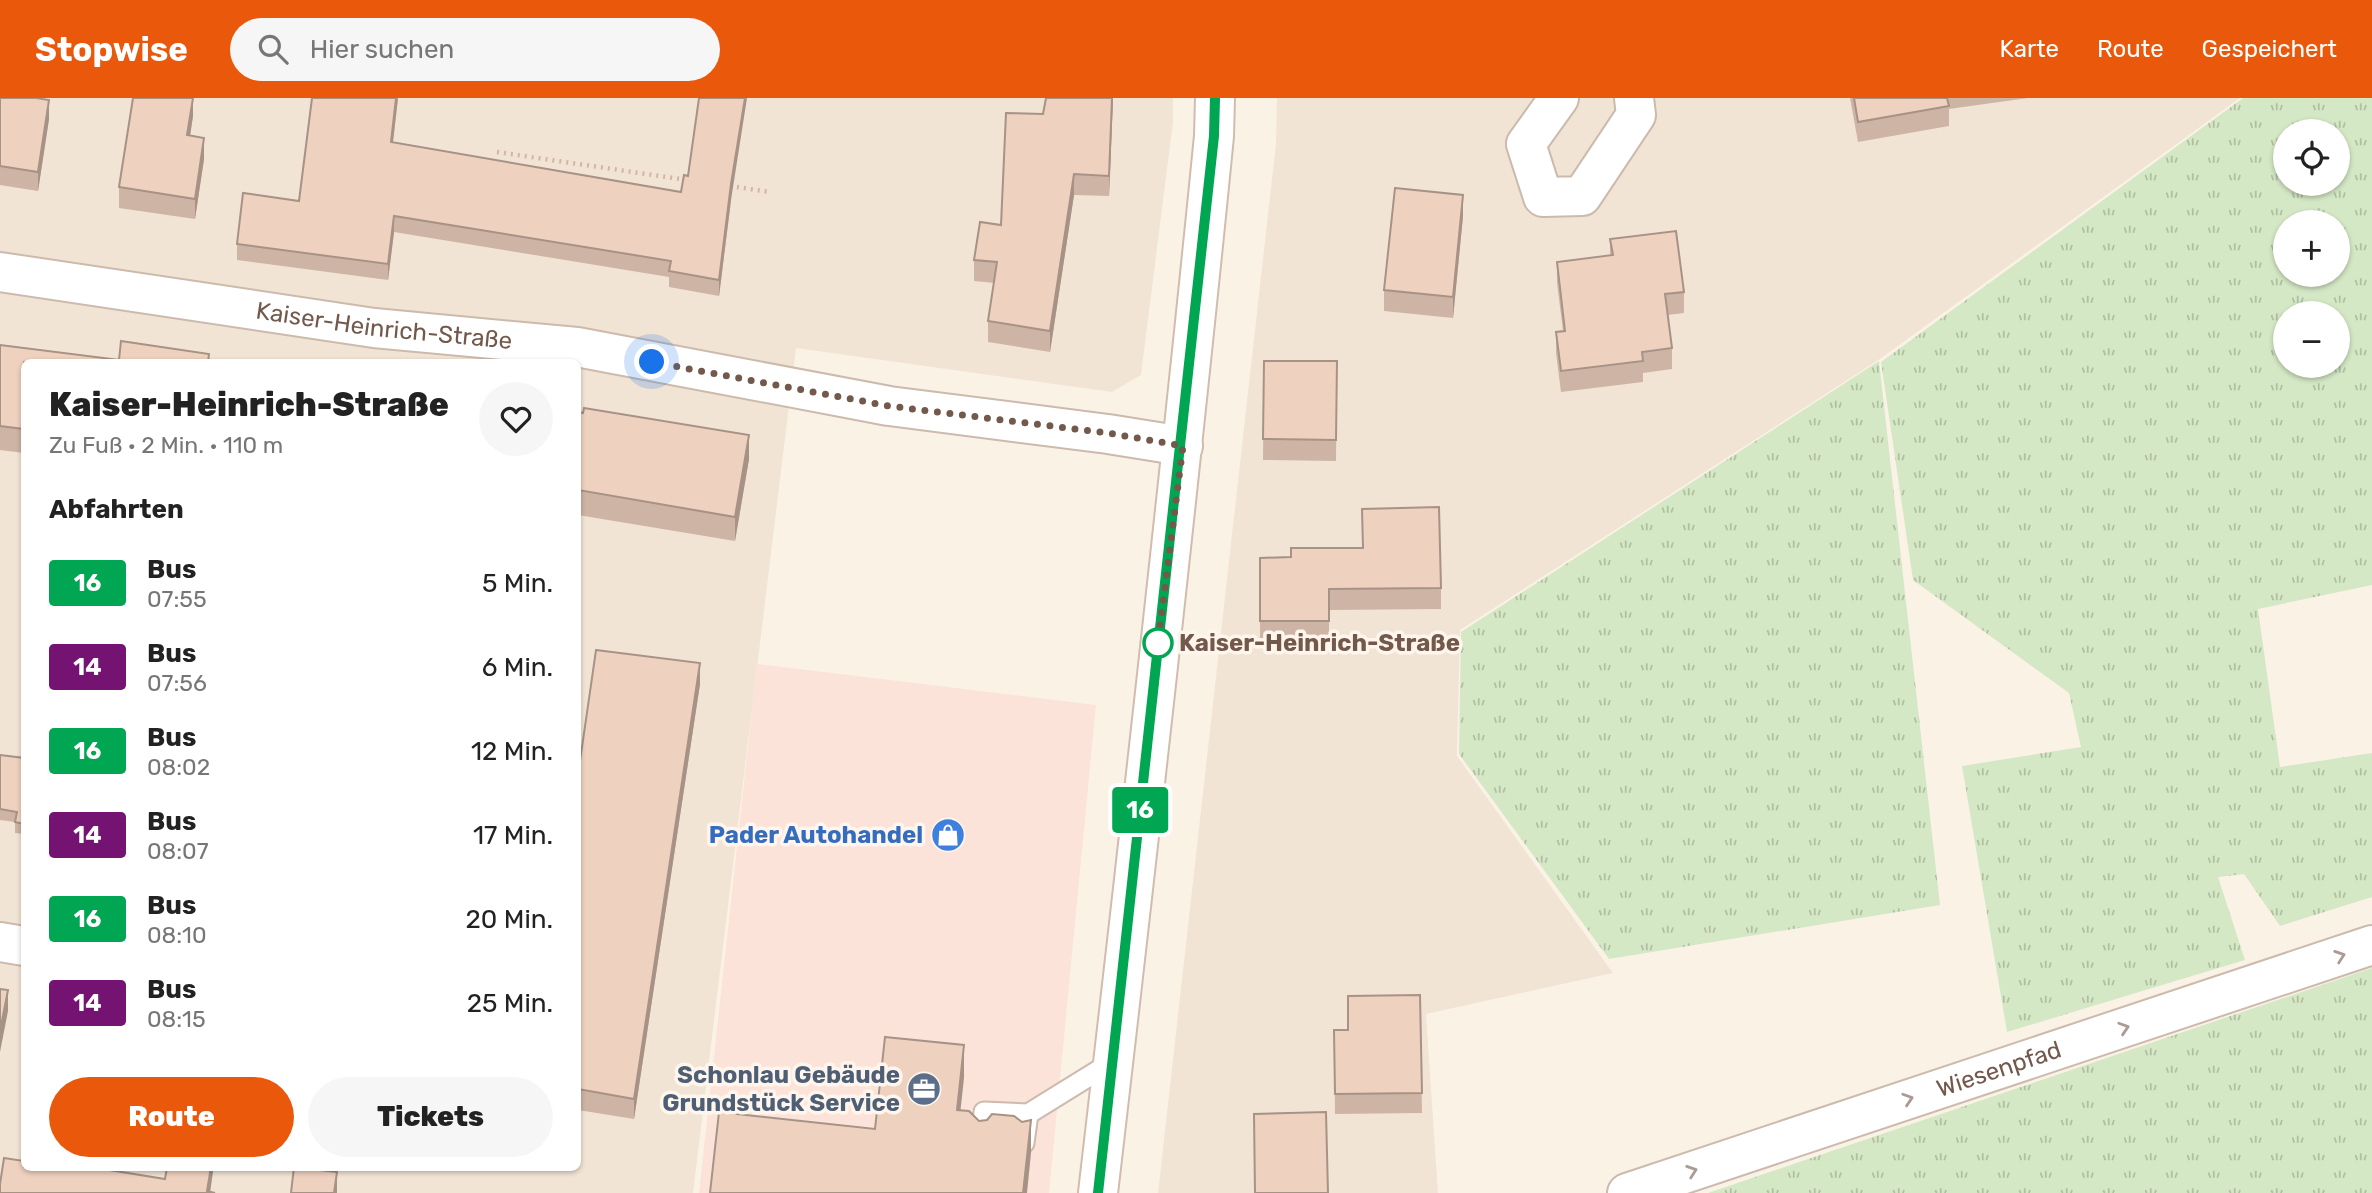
<!DOCTYPE html>
<html lang="de">
<meta charset="utf-8">
<style>
body{margin:0;font-family:Rubik,sans-serif;background:#f6f6f6;color:#222;height:100vh;display:flex;flex-direction:column;font-size:26px;white-space:nowrap}
*{box-sizing:border-box;margin:0}
p{font-size:23px;color:#767676}
.icon{flex:none;width:38px;height:38px;fill:none;stroke:currentColor;stroke-width:2;stroke-linecap:round;stroke-linejoin:round}
.map{position:relative;flex:1;overflow:hidden}
.drawer{position:absolute;left:21px;top:261px;width:560px;height:812px;display:flex;flex-direction:column;background:#fff;border-radius:10px;box-shadow:0 2px 5px #0004}
.drawer>*{flex:none}
.badge{padding:0 14px;border-radius:5px;font-size:24px;line-height:46px}
.fabs{position:absolute;left:2273px;top:21px;display:grid;gap:14px}
.fabs a{display:grid;place-items:center;width:77px;height:77px;border-radius:50%;background:#fff;box-shadow:0 2px 5px #0004;font-size:35px}
.you{position:absolute;width:35px;height:35px;margin:-18px;border:5px solid #fff;border-radius:50%;background:#1a73e8;box-shadow:0 0 0 10px #1a73e833}
.map>.badge{position:absolute;translate:-50% -50%;box-shadow:0 0 0 4px #fff}
h2{padding:0 28px;font-size:26px;line-height:63px}
.round{display:grid;place-items:center;flex:none;width:74px;height:74px;border-radius:37px;background:#f6f6f6}
.headline{display:flex;align-items:center;justify-content:space-between;height:119px;padding:0 28px}
h1{font-size:33px;font-weight:800;line-height:52px}
.cta{display:flex;gap:14px;margin-top:auto;padding:14px 28px}
.cta a{flex:1;height:80px;border-radius:42px;background:#ea580c;color:#fff;font-size:28px;font-weight:800;line-height:80px;text-align:center}
.cta a+a{background:#f6f6f6;color:#222}
ul{padding:0;list-style:none}
li{display:flex;align-items:center;gap:21px;height:84px;padding:0 28px}
li div{flex:1}
li b{display:block;font-size:26px}
li em{font-style:normal}
li .badge{min-width:77px;font-weight:700;text-align:center}
header{display:flex;align-items:center;gap:42px;box-sizing:border-box;height:98px;padding:0 35px;background:#ea580c;color:#fff}
header strong{font-size:33px}
nav{display:flex;gap:38px;margin-inline-start:auto;font-size:24px}
.search{width:490px;height:63px;background:#f6f6f6;display:flex;align-items:center;gap:18px;box-sizing:border-box;padding:0 24px;border-radius:38px;color:#767676;font-size:26px}
.map>svg:first-child{display:block}
</style>
<header>
<strong>Stopwise</strong>
<div class="search"><svg class="icon" aria-label="search" viewBox="0 0 24 24"><circle cx="10" cy="10" r="6"/><path d="M15 15l6 6"/></svg>Hier suchen</div>
<nav><a>Karte</a><a>Route</a><a>Gespeichert</a></nav>
</header>
<div class="map">
<svg width="2372" height="1095" viewBox="0 0 2372 1095">
<defs>
<pattern id="grass-tufts" width="24" height="20" patternUnits="userSpaceOnUse" patternTransform="scale(1.75)"><rect width="24" height="20" fill="#d4e8c5"/><path d="M3 7l-1-3M5 7V3M7 7l1-3M15 17l-1-3M17 17v-4M19 17l1-3" fill="none" stroke="#b0bfa2"/></pattern>
</defs>
<rect width="100%" height="100%" fill="#fbf2e6"/>
<path fill="#f2e4d5" fill-rule="evenodd" d="M 0,0 L 1173,0 L 1173,24 L 1141,277 L 1112,294 L 796,250 L 693,1095 L 0,1095 ZM 24,264 L 578,264 L 578,1069 L 24,1069 Z
M 1277,0 L 2240,0 L 1880,261 L 1460,532 L 1457,658 L 1613,875 L 1426,916 L 1438,1095 L 1158,1095 L 1276,45 Z"/>
<path fill="#fbe3da" d="M 757,566 L 1096,607 L 1049,1095 L 699,1095 Z"/>
<path fill="url(#grass-tufts)" fill-rule="evenodd" d="M 2243,0 L 2372,0 L 2372,487 L 2258,511 L 2280,669 L 2372,655 L 2372,799 L 2280,828 L 2244,776 L 2218,779 L 2245,862 L 2007,934 L 1962,668 L 2081,649 L 2069,595 L 1913,482 L 1881,264 ZM 2286,33 L 2338,33 L 2338,86 L 2286,86 ZM 2286,124 L 2338,124 L 2338,177 L 2286,177 ZM 2286,215 L 2338,215 L 2338,268 L 2286,268 Z
M 1879,263 L 1940,807 L 1609,861 L 1459,656 L 1461,534 Z
M 2372,870 L 2372,1095 L 1708,1095 Z"/>
<g fill="none" stroke-linecap="round" stroke-linejoin="round">
<g stroke="#ccbaad" stroke-width="23">
<path id="lane" d="M 981,1044 L 984,1014 L 1028,1016
M 1024,1045 L 1028,1016 L 1112,964"/>
</g>
<g stroke="#ccbaad" stroke-width="42">
<g id="street">
<path d="M 1559,0 L 1526,46 L 1543,99 L 1582,98 L 1636,17 L 1634,0"/>
<path id="s1" d="M 0,174 L 374,230 L 577,249 L 889,308 L 1108,336 L 1183,348"/>
<path d="M 0,844 L 24,848"/>
<path id="s2" d="M 1627,1095 L 2372,847"/>
</g>
</g>
<g stroke="#d1bcad" stroke-width="42">
<path id="secondary" d="M 1098,1095 C 1139,743 1179,391 1214,38 L 1215,0"/>
</g>
<path stroke="#d4b4a2" stroke-width="4.5" stroke-dasharray="2 5" stroke-linecap="butt" d="M 497,54 L 687,82
M 730,88 L 770,94"/>
<use href="#lane" stroke="#fff" stroke-width="19"/>
<use href="#street" stroke="#fff" stroke-width="38"/>
<use href="#secondary" stroke="#fff" stroke-width="38"/>
</g>
<path fill="#ceb4a4" d="M 0,0 L 49,21 L 38,93 L 0,87 Z
M 312,0 L 398,0 L 393,45 L 731,102 L 719,198 L 669,189 L 669,179 L 394,134 L 388,182 L 237,162 L 237,146 L 299,103 Z
M 1046,0 L 1113,0 L 1109,98 L 1074,97 L 1050,254 L 988,244 L 988,223 L 994,185 L 974,183 L 974,162 L 1001,127 L 1043,16 Z
M 1850,0 L 2028,0 L 1949,11 L 1949,28 L 1858,44 Z
M 193,18 L 190,37 L 204,61 L 195,121 L 119,110 L 119,89 Z
M 1463,118 L 1453,220 L 1384,213 L 1384,192 Z
M 1610,141 L 1684,194 L 1684,215 L 1668,217 L 1672,250 L 1672,271 L 1643,275 L 1643,284 L 1561,294 L 1556,255 L 1556,234 L 1563,233 L 1557,185 L 1557,164 L 1610,158 Z
M 0,247 L 119,262 L 209,264 L 24,264 L 24,355 L 0,352 Z
M 1264,263 L 1337,263 L 1336,363 L 1263,362 Z
M 578,314 L 749,361 L 735,443 L 578,417 Z
M 1260,460 L 1441,490 L 1441,511 L 1329,512 L 1329,543 L 1260,544 Z
M 700,586 L 634,1021 L 578,1012 L 578,677 Z
M 0,657 L 24,660 L 24,736 L 15,735 L 15,724 L 0,722 Z
M 1420,897 L 1422,1015 L 1335,1016 L 1334,932 L 1348,932 Z"/>
<path fill="#a79286" d="M 193,0 L 193,18 L 187,58 L 187,37 Z
M 396,0 L 398,0 L 391,60 L 391,44 Z
M 745,0 L 747,0 L 731,102 L 719,198 L 719,182 L 731,86 Z
M 1112,0 L 1113,0 L 1109,98 L 1109,78 Z
M 49,2 L 49,21 L 38,93 L 38,74 Z
M 204,40 L 204,61 L 195,121 L 195,101 Z
M 1074,76 L 1074,97 L 1050,254 L 1050,233 Z
M 1463,97 L 1463,118 L 1453,220 L 1453,199 Z
M 394,118 L 394,134 L 388,182 L 388,166 Z
M 749,337 L 749,361 L 735,443 L 735,419 Z
M 700,565 L 700,586 L 634,1021 L 634,1001 Z
M 8,892 L 8,913 L 0,954 L 0,933 Z
M 964,947 L 964,980 L 957,1044 L 957,1012 Z
M 1031,1022 L 1031,1055 L 1027,1095 L 1023,1095 Z
M 211,1069 L 213,1069 L 213,1074 L 210,1095 L 207,1095 Z
M 337,1074 L 337,1095 L 334,1095 Z"/>
<path fill="#efd1bf" stroke="#a79286" stroke-width="2" d="M 0,0 L 36,0 L 49,2 L 38,74 L 0,68 Z
M 133,0 L 193,0 L 187,37 L 204,40 L 195,101 L 119,89 Z
M 312,0 L 396,0 L 391,44 L 681,94 L 684,77 L 688,78 L 699,0 L 745,0 L 731,86 L 719,182 L 669,173 L 671,163 L 394,118 L 388,166 L 237,146 L 243,95 L 299,103 Z
M 1046,0 L 1112,0 L 1109,78 L 1074,76 L 1050,233 L 988,223 L 997,164 L 974,162 L 980,124 L 1001,127 L 1006,15 L 1043,16 Z
M 1854,0 L 1947,0 L 1949,8 L 1858,24 Z
M 1395,90 L 1463,97 L 1453,199 L 1384,192 Z
M 1676,133 L 1684,194 L 1665,196 L 1672,250 L 1642,254 L 1643,263 L 1561,273 L 1556,234 L 1565,233 L 1557,164 L 1613,157 L 1610,141 Z
M 121,243 L 209,256 L 208,264 L 24,264 L 24,331 L 0,328 L 0,247 L 119,262 Z
M 1264,263 L 1337,263 L 1336,342 L 1263,341 Z
M 584,310 L 749,337 L 735,419 L 578,392 L 578,314 L 583,315 Z
M 1439,409 L 1441,490 L 1329,491 L 1329,523 L 1260,523 L 1260,460 L 1291,459 L 1291,450 L 1363,450 L 1362,411 Z
M 596,552 L 700,565 L 634,1001 L 578,991 L 578,677 Z
M 0,657 L 24,660 L 24,726 L 15,724 L 17,714 L 0,711 Z
M 0,891 L 8,892 L 0,933 Z
M 1420,897 L 1422,995 L 1335,996 L 1334,932 L 1348,932 L 1348,898 Z
M 885,939 L 964,947 L 957,1012 L 969,1013 L 979,1023 L 987,1022 L 992,1016 L 1014,1018 L 1022,1024 L 1031,1022 L 1023,1095 L 710,1095 L 719,1014 L 875,1031 Z
M 1326,1014 L 1328,1095 L 1255,1095 L 1254,1016 Z
M 4,1060 L 24,1063 L 24,1069 L 91,1069 L 165,1081 L 167,1069 L 211,1069 L 207,1093 L 215,1095 L 0,1095 L 0,1086 Z
M 294,1069 L 337,1074 L 334,1095 L 291,1095 Z"/>
<defs><path id="oneway-chevron" d="M-2-3.5L2.5 0L-2 3.5" fill="none" stroke-width="1.6" stroke-linecap="round" stroke-linejoin="round" transform="scale(1.75)"/></defs>
<g stroke="#ab9b94">
<use href="#oneway-chevron" transform="translate(2340 858) rotate(-19)"/>
<use href="#oneway-chevron" transform="translate(2124 930) rotate(-18)"/>
<use href="#oneway-chevron" transform="translate(1908 1001) rotate(-18)"/>
<use href="#oneway-chevron" transform="translate(1692 1073) rotate(-19)"/>
</g>
<g fill="none" stroke-linecap="round" stroke-linejoin="round">
<g stroke="#fff" stroke-width="16">
<path id="line" d="M 1098,1095 C 1138,743 1178,391 1214,38 L 1215,0"/>
</g>
<use href="#line" stroke="#00a651" stroke-width="10"/>
<path stroke="#73594c" stroke-width="7" stroke-dasharray="0 12.6" d="M 652,264 L 889,308 L 1108,335 L 1183,348 L 1157,552 L 1158,545"/>
</g>
<defs>
<g id="shop-disc" transform="scale(1.75)"><circle r="9.5" fill="#3f7fe0" stroke="#fef6ec"/><path d="M-5-2.5h2.3a2.7 3.5 0 0 1 5.4 0H5L5.5 6h-11ZM-1.5-2.5h3a1.5 2.3 0 0 0-3 0Z" fill="#fff"/></g>
<g id="office-disc" transform="scale(1.75)"><circle r="9.5" fill="#5c6f8a" stroke="#fef6ec"/><path d="M-6-3h4V-5.5h4V-3h4V5H-6ZM-1-4.5V-3h2v-1.5ZM-6 0V1H6V0Z" fill="#fff"/></g>
</defs>
<g fill-rule="evenodd">
<use href="#shop-disc" x="948" y="737"/>
<use href="#office-disc" x="924" y="991"/>
</g>
<circle fill="#fff" stroke="#00a651" stroke-width="3.5" cx="1158" cy="545" r="14"/>
<g text-anchor="middle" dominant-baseline="central" stroke-width="7" stroke-linejoin="round" paint-order="stroke">
<g font-size="24" fill="#73594c" stroke="#fef6ec">
<text stroke="none"><textPath href="#s1" startOffset="388">Kaiser-Heinrich-Straße</textPath></text>
<text stroke="none"><textPath href="#s2" startOffset="392">Wiesenpfad</textPath></text>
</g>
<g font-size="24" font-weight="bold" fill="#73594c" stroke="#fef6ec" text-anchor="start">
<text x="1179" y="545">Kaiser-Heinrich-Straße</text>
</g>
<g font-size="24" font-weight="bold" fill="#366cbe" stroke="#fef6ec" text-anchor="end">
<text x="923" y="737">Pader Autohandel</text>
</g>
<g font-size="24" font-weight="bold" fill="#4e5e75" stroke="#fef6ec" text-anchor="end">
<text x="900" y="977">Schonlau Gebäude<tspan x="900" dy="28">Grundstück Service</tspan></text>
</g>
</g>
</svg>
<div class="fabs">
<a><svg class="icon" aria-label="locate" viewBox="0 0 24 24"><circle cx="12" cy="12" r="6"/><path d="M12 2v4M12 18v4M2 12h4M18 12h4"/></svg></a>
<a>+</a>
<a>−</a>
</div>
<div class="you" style="left:652px;top:264px"></div>
<b class="badge" style="left:1140px;top:712px;background:#00a651;color:#fff">16</b>
<section class="drawer">
<div class="headline"><div><h1>Kaiser-Heinrich-Straße</h1><p>Zu Fuß · 2 Min. · 110 m</p></div><a class="round"><svg class="icon" aria-label="heart" viewBox="0 0 24 24"><path d="M12 20l-8-8c-3-5 5-10 8-4 3-6 11-1 8 4z"/></svg></a></div>
<h2>Abfahrten</h2>
<ul>
<li><span class="badge" style="background:#00a651;color:#fff">16</span><div><b>Bus</b><p>07:55</p></div><em>5 Min.</em></li>
<li><span class="badge" style="background:#751372;color:#fff">14</span><div><b>Bus</b><p>07:56</p></div><em>6 Min.</em></li>
<li><span class="badge" style="background:#00a651;color:#fff">16</span><div><b>Bus</b><p>08:02</p></div><em>12 Min.</em></li>
<li><span class="badge" style="background:#751372;color:#fff">14</span><div><b>Bus</b><p>08:07</p></div><em>17 Min.</em></li>
<li><span class="badge" style="background:#00a651;color:#fff">16</span><div><b>Bus</b><p>08:10</p></div><em>20 Min.</em></li>
<li><span class="badge" style="background:#751372;color:#fff">14</span><div><b>Bus</b><p>08:15</p></div><em>25 Min.</em></li>
</ul>
<div class="cta"><a>Route</a><a>Tickets</a></div>
</section>
</div>
